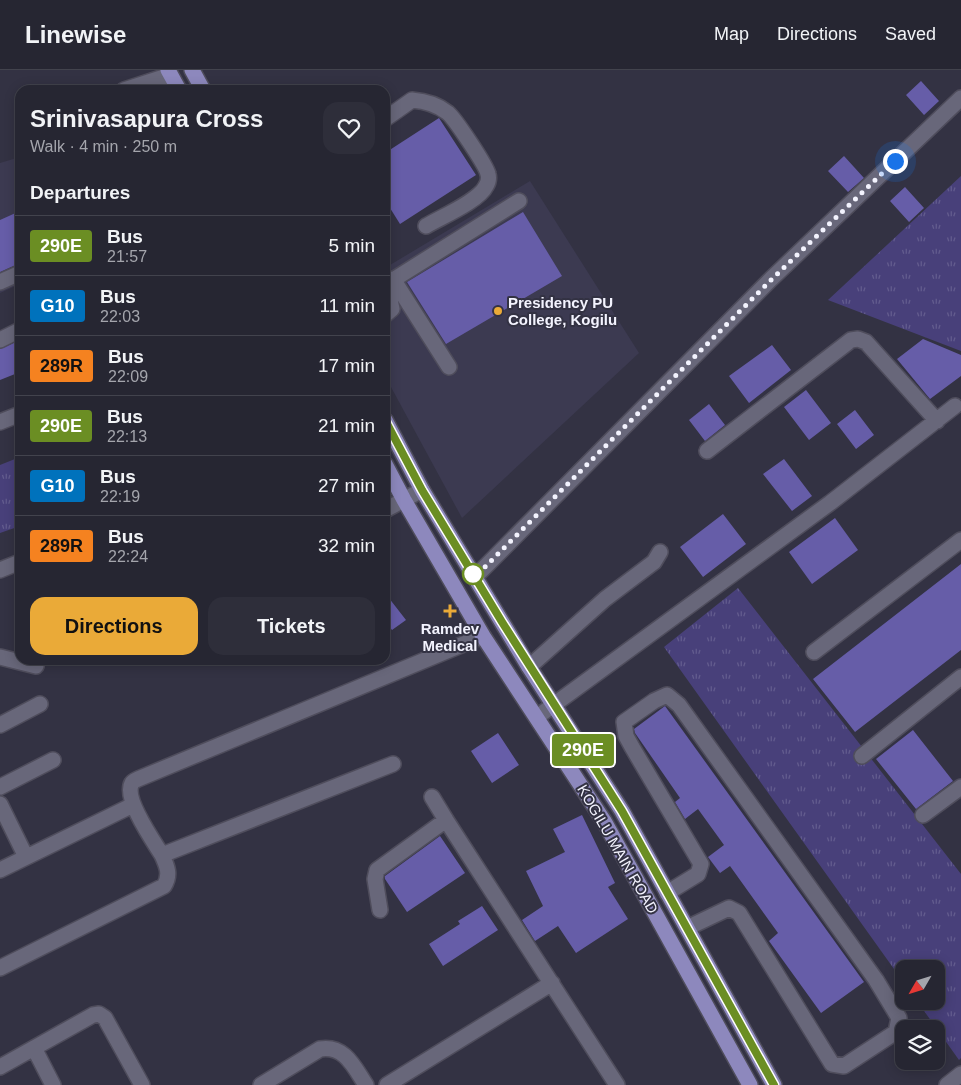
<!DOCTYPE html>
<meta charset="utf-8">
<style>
body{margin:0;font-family:Helvetica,sans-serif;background:#2e2e3a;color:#f1f3f6;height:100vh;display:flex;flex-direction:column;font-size:19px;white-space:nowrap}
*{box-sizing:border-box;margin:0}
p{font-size:16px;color:#a4a5ac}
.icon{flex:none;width:28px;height:28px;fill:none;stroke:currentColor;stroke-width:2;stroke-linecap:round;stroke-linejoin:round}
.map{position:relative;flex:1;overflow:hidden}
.details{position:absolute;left:15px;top:15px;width:375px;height:580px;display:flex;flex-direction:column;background:#262632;border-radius:15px;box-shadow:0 2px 12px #0003,0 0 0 1px #42434d}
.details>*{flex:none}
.badge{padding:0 10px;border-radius:4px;font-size:18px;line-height:32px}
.needle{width:32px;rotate:231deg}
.controls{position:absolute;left:895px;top:890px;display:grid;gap:10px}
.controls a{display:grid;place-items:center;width:50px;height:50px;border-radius:10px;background:#262632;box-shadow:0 2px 12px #0003,0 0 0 1px #42434d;font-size:25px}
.you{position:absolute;width:25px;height:25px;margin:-12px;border:4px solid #fff;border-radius:50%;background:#1a73e8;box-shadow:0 0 0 8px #1a73e833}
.map>.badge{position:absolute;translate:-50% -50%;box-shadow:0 0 0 2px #fff}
h2{padding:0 15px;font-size:19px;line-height:45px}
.round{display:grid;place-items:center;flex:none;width:52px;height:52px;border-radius:15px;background:#2e2e3a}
.summary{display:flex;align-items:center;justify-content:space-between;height:85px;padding:0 15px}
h1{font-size:24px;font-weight:800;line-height:38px}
.cta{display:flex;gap:10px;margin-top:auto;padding:10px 15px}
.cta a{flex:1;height:58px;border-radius:15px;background:#eaaa38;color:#111;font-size:20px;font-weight:800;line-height:58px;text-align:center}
.cta a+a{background:#2e2e3a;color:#f1f3f6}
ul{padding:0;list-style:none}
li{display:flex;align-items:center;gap:15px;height:60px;padding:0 15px;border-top:1px solid #42434d}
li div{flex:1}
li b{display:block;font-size:19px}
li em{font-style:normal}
li .badge{min-width:55px;font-weight:700;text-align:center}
header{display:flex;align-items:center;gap:30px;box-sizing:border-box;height:70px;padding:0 25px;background:#262632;border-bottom:1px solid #42434d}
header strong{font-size:24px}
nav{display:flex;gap:28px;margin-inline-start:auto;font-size:18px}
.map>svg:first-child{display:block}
</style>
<header>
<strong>Linewise</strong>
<nav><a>Map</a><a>Directions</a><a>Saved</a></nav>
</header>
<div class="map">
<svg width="961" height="1015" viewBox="0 0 961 1015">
<defs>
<pattern id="grass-tufts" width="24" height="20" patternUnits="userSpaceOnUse" patternTransform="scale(1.25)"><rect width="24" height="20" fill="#48407a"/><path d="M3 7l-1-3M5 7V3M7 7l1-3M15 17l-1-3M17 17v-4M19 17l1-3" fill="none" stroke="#635c8e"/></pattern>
</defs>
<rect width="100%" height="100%" fill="#333243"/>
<path fill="#3c3a51" d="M 20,87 L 20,214 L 0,223 L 0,93 Z
M 530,111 L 639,283 L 462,448 L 385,306 L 385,198 Z"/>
<path fill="url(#grass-tufts)" d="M 961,106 L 961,281 L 828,230 Z
M 20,387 L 20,456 L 0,463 L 0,395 Z
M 738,518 L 961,804 L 961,988 L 959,990 L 917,931 L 936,931 L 936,899 L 904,899 L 904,913 L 664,577 Z"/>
<path fill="#665da8" d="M 921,11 L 939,31 L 924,45 L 906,25 Z
M 439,48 L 476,105 L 400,154 L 385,130 L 385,83 Z
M 844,86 L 864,108 L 848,122 L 828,101 Z
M 905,117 L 924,138 L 909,152 L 890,131 Z
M 20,141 L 20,193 L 0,202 L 0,150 Z
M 523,142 L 562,206 L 446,274 L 407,212 Z
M 923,269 L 961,285 L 961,306 L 930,329 L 897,289 Z
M 20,270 L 20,302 L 0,310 L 0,279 Z
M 772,275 L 791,300 L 749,333 L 729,306 Z
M 806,320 L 831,353 L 809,370 L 784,337 Z
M 709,334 L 725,355 L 705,371 L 689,350 Z
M 855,340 L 874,365 L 856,379 L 837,354 Z
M 784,389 L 812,426 L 792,441 L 763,404 Z
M 723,444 L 746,474 L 703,507 L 680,477 Z
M 835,448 L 858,480 L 812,514 L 789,482 Z
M 961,494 L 961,580 L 855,662 L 813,609 Z
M 385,523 L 406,550 L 392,560 L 385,551 Z
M 665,636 L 864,912 L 821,943 L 769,871 L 778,863 L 730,796 L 720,803 L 708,787 L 724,775 L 698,739 L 685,749 L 675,732 L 680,728 L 635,663 L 634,659 Z
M 913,660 L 953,711 L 916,739 L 876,689 Z
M 498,663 L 519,695 L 492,713 L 471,681 Z
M 582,745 L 615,813 L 608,817 L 628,849 L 576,883 L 558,856 L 535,871 L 522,850 L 543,836 L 526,801 L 565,782 L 553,759 Z
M 440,766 L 465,803 L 407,842 L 385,809 L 385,806 Z
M 482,836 L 498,860 L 443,896 L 429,874 L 460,854 L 458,851 Z"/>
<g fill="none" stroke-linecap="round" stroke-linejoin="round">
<g stroke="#4f4d5c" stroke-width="18">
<path id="minor" d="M 124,20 L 170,5
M 385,49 L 412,30 C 425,31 437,34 448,43 C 455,49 486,95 488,104 C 489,108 488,113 486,116 C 479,131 441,147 426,156
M 393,209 L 449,297
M 0,212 L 20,203
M 385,215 L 519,131
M 385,223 L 390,230 L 392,239 L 385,245
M 0,270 L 20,260
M 0,352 L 20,344
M 707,381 L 851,270 L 858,269 L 866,272 L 937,351
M 385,440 L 422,420
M 0,500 L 20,492
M 475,507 L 771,209 L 961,28
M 814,582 L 961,470
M 0,587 L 36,596
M 529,597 L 605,529 L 654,492 L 660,482
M 537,647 L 830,433 L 955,336
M 0,655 L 40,634
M 862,686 L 961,607
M 393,694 L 162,785 C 154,772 123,728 132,713 C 133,711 136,710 138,709 L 483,566
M 0,717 L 53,690
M 432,727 L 446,750 L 617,1015
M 0,734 L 26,787
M 923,745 L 961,717
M 0,800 L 133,735
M 667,823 L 698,804 L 701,794 L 632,677 L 626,666 L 624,652 L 654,631 L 667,625 L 679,635 L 876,910 L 899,948 L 896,962 L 844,996 L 832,994 L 739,843 L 729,838 L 687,858
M 380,840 L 375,809 L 377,800 L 446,750
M 0,898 L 164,816 C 171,805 167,796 162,785
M 34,978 L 53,1015
M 0,997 L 93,945 L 99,944 L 105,948 L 142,1015
M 261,1015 L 320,979 C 345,975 354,997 366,1015
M 387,1015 L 552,913
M 947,1015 L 961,1004"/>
</g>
<g stroke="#4f4d5c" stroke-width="18">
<path id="major" d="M 168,0 L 179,20
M 192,0 L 203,20
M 385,350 L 422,420 L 529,597 L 622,741 L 774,1015
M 385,394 L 404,430 L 483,566 L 604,751 L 750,1015"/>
</g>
<use href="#minor" stroke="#68677a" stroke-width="15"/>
<use href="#major" stroke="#8d88bd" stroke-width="15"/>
</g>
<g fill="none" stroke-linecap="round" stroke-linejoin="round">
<g stroke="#fff" stroke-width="11">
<path id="line" d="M 385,350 L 422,420 L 502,552 L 622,741 L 774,1015"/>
</g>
<use href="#line" stroke="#6b8e23" stroke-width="8"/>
<path stroke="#f3f3fe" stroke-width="5" stroke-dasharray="0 9" d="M 473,504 L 475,507 L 772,209 L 895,91"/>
</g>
<g fill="#eaaa38" stroke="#333243" stroke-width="2">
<circle cx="498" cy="241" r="5"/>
<path d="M447.5 533.5h5v5h5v5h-5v5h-5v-5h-5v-5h5z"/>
</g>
<circle fill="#fff" stroke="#6b8e23" stroke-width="2.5" cx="473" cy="504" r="10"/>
<g text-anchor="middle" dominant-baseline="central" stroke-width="4" stroke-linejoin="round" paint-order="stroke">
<g font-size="15" font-weight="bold" fill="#f3f3fe" stroke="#333243" text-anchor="start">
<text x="508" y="232">Presidency PU<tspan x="508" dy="17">College, Kogilu</tspan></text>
<text x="450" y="558" text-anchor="middle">Ramdev<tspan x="450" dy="17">Medical</tspan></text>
</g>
<g font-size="15" fill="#f3f3fe" stroke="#333243">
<text transform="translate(618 779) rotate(60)">KOGILU MAIN ROAD</text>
</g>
</g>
</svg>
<div class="controls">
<a><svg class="needle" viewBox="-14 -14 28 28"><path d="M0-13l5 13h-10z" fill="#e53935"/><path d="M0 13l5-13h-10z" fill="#a4a5ac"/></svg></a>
<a><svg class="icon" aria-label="layers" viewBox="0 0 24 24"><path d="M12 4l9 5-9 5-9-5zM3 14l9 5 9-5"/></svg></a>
</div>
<div class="you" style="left:895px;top:91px"></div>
<b class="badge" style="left:583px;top:680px;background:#6b8e23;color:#fff">290E</b>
<section class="details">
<div class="summary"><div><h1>Srinivasapura Cross</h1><p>Walk · 4 min · 250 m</p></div><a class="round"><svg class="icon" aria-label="heart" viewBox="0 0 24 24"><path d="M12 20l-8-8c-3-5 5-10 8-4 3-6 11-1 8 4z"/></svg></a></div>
<h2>Departures</h2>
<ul>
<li><span class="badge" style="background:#6b8e23;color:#fff">290E</span><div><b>Bus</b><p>21:57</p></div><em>5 min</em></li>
<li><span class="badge" style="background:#0072bc;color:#fff">G10</span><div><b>Bus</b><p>22:03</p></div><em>11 min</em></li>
<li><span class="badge" style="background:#f58220;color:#111">289R</span><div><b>Bus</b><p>22:09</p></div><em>17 min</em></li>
<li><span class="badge" style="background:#6b8e23;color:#fff">290E</span><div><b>Bus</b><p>22:13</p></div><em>21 min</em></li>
<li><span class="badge" style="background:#0072bc;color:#fff">G10</span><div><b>Bus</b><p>22:19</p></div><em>27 min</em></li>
<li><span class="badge" style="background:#f58220;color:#111">289R</span><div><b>Bus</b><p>22:24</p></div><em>32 min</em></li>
</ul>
<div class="cta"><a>Directions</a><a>Tickets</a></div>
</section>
</div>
